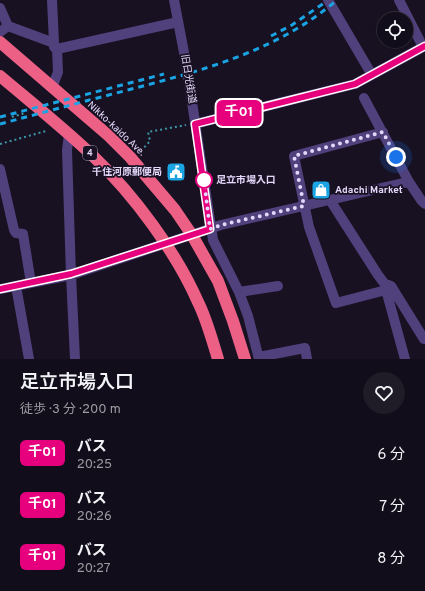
<!DOCTYPE html>
<html lang="ja">
<meta charset="utf-8">
<style>
body{margin:0;font-family:Overpass,"Noto Sans JP",sans-serif;background:#1f1b27;color:#f1f3f6;height:100vh;display:flex;flex-direction:column;font-size:15px;white-space:nowrap}
*{box-sizing:border-box;margin:0}
p{font-size:13px;color:#9c9ca2}
.icon{flex:none;width:22px;height:22px;fill:none;stroke:currentColor;stroke-width:2;stroke-linecap:round;stroke-linejoin:round}
.map{position:relative;height:359px;overflow:hidden}
.details{display:flex;flex-direction:column;background:#120d1a;flex:1}
.details>*{flex:none}
.badge{padding:0 8px;border-radius:6px;font-size:14px;line-height:26px}
.tools{position:absolute;left:377px;top:12px;display:grid;gap:8px}
.tools a{display:grid;place-items:center;width:36px;height:36px;border-radius:50%;background:#120d1a;box-shadow:0 1px 3px #0004,0 0 0 1px #312d39;font-size:20px}
.you{position:absolute;width:20px;height:20px;margin:-10px;border:3px solid #fff;border-radius:50%;background:#1a73e8;box-shadow:0 0 0 6px #1a73e833}
.map>.badge{position:absolute;translate:-50% -50%;box-shadow:0 0 0 2px #fff}
.round{display:grid;place-items:center;flex:none;width:42px;height:42px;border-radius:21px;background:#1f1b27}
.summary{display:flex;align-items:center;justify-content:space-between;height:68px;padding:0 20px}
h1{font-size:19px;font-weight:600;line-height:30px}
ul{padding:0;list-style:none}
li{display:flex;align-items:center;gap:12px;height:52px;padding:0 20px}
li div{flex:1}
li b{display:block;font-size:15px}
li em{font-style:normal}
li .badge{min-width:44px;font-weight:700;text-align:center}
.map>svg:first-child{display:block}
</style>
<div class="map">
<svg width="425" height="359" viewBox="0 0 425 359">
<rect width="100%" height="100%" fill="#181122"/>
<g fill="none" stroke-linecap="round" stroke-linejoin="round">
<path stroke="#3d98a9" stroke-width="2" stroke-dasharray="2 3" stroke-linecap="butt" d="M 12,117 L 25,113
M 0,144 L 46,131
M 141,151 L 150,141 L 148,132 L 186,125"/>
<path stroke="#50417c" stroke-width="10" d="M 174,0 L 186,63 L 213,240 L 239,292 L 248,316 L 259,359
M 328,0 L 372,75
M 399,0 L 423,47
M 0,8 L 8,26
M 0,32 L 8,26 L 54,43
M 57,49 L 178,22
M 52,88 L 58,72 L 57,49 L 54,47 L 54,43 L 52,0
M 364,98 L 409,182
M 195,124 L 355,84 L 425,46
M 383,132 L 294,156 L 309,227 L 336,303 L 386,290 L 405,359
M 69,134 L 67,150 L 71,275 L 75,359
M 0,169 L 14,230 L 16,233 L 23,234 L 31,283
M 330,200 L 378,275 L 384,283 L 391,286 L 424,339
M 16,286 L 29,359
M 0,289 L 71,275 L 221,225 L 403,183 L 409,182 L 421,200 L 425,204
M 239,292 L 278,286
M 259,357 L 305,348 L 307,359"/>
<path stroke="#ed6085" stroke-width="12" d="M 0,42 L 109,136 L 130,157 L 175,210 L 192,235 L 218,281 L 233,321 L 245,359
M 0,76 C 32,103 65,129 94,157 C 134,195 176,252 198,302 C 207,320 212,340 218,359"/>
<path stroke="#1aa4e3" stroke-width="3" stroke-dasharray="6 5" stroke-linecap="butt" d="M 271,36 L 292,25 L 327,1
M 0,117 L 164,74
M 0,124 C 41,113 82,102 124,91 C 200,71 276,52 337,0"/>
</g>
<g fill="none" stroke-linecap="round" stroke-linejoin="round">
<g stroke="#fff" stroke-width="9">
<path id="line" d="M 0,289 L 71,274 L 210,229 L 195,124 L 355,84 L 425,46"/>
</g>
<use href="#line" stroke="#e6007e" stroke-width="6"/>
<path stroke="#e3d7fa" stroke-width="4" stroke-dasharray="0 7.2" d="M 204,180 L 210,229 L 221,225 L 304,206 L 294,156 L 383,132 L 396,157"/>
</g>
<defs>
<g id="civic-square" transform="scale(1)"><rect x="-9" y="-9" width="18" height="18" rx="4" fill="#1aa4e3" stroke="#181122"/><path d="M-.6-6.5H3V-4.5H.6V-3L4-1V1h2V6H-6V1h2V-1L-.6-3ZM-1.2 2.5V6h2.4V2.5Z" fill="#fff"/></g>
<g id="shop-square" transform="scale(1)"><rect x="-9" y="-9" width="18" height="18" rx="4" fill="#1aa4e3" stroke="#181122"/><path d="M-5-2.5h2.3a2.7 3.5 0 0 1 5.4 0H5L5.5 6h-11ZM-1.5-2.5h3a1.5 2.3 0 0 0-3 0Z" fill="#fff"/></g>
</defs>
<g fill-rule="evenodd">
<use href="#civic-square" x="176" y="172"/>
<use href="#shop-square" x="321" y="190"/>
</g>
<circle fill="#fff" stroke="#e6007e" stroke-width="2" cx="204" cy="180" r="8"/>
<g text-anchor="middle" dominant-baseline="central" stroke-width="3.5" stroke-linejoin="round" paint-order="stroke">
<rect fill="#181122" stroke="#a69cb9" stroke-width="1" x="83" y="146" width="14" height="14" rx="3"/>
<g font-size="9" font-weight="bold" fill="#e3d7fa">
<text x="90" y="153">4</text>
</g>
<g font-size="10" fill="#e3d7fa" stroke="#181122">
<text transform="translate(188 79) rotate(81)">旧日光街道</text>
<text transform="translate(116 129) rotate(43)">Nikko-kaido Ave.</text>
</g>
<g font-size="10" font-weight="bold" fill="#e3d7fa" stroke="#181122" text-anchor="end">
<text x="162" y="172">千住河原郵便局</text>
<text x="335" y="190" text-anchor="start">Adachi Market</text>
</g>
<g font-size="10" font-weight="bold" fill="#e3d7fa" stroke="#181122" text-anchor="start">
<text x="216" y="180">足立市場入口</text>
</g>
</g>
</svg>
<div class="tools">
<a><svg class="icon" aria-label="locate" viewBox="0 0 24 24"><circle cx="12" cy="12" r="6"/><path d="M12 2v4M12 18v4M2 12h4M18 12h4"/></svg></a>
</div>
<div class="you" style="left:396px;top:157px"></div>
<b class="badge" style="left:239px;top:113px;background:#e6007e;color:#fff">千01</b>
</div>
<section class="details">
<div class="summary"><div><h1>足立市場入口</h1><p>徒歩 · 3 分 · 200 m</p></div><a class="round"><svg class="icon" aria-label="heart" viewBox="0 0 24 24"><path d="M12 20l-8-8c-3-5 5-10 8-4 3-6 11-1 8 4z"/></svg></a></div>
<ul>
<li><span class="badge" style="background:#e6007e;color:#fff">千01</span><div><b>バス</b><p>20:25</p></div><em>6 分</em></li>
<li><span class="badge" style="background:#e6007e;color:#fff">千01</span><div><b>バス</b><p>20:26</p></div><em>7 分</em></li>
<li><span class="badge" style="background:#e6007e;color:#fff">千01</span><div><b>バス</b><p>20:27</p></div><em>8 分</em></li>
</ul>
</section>
